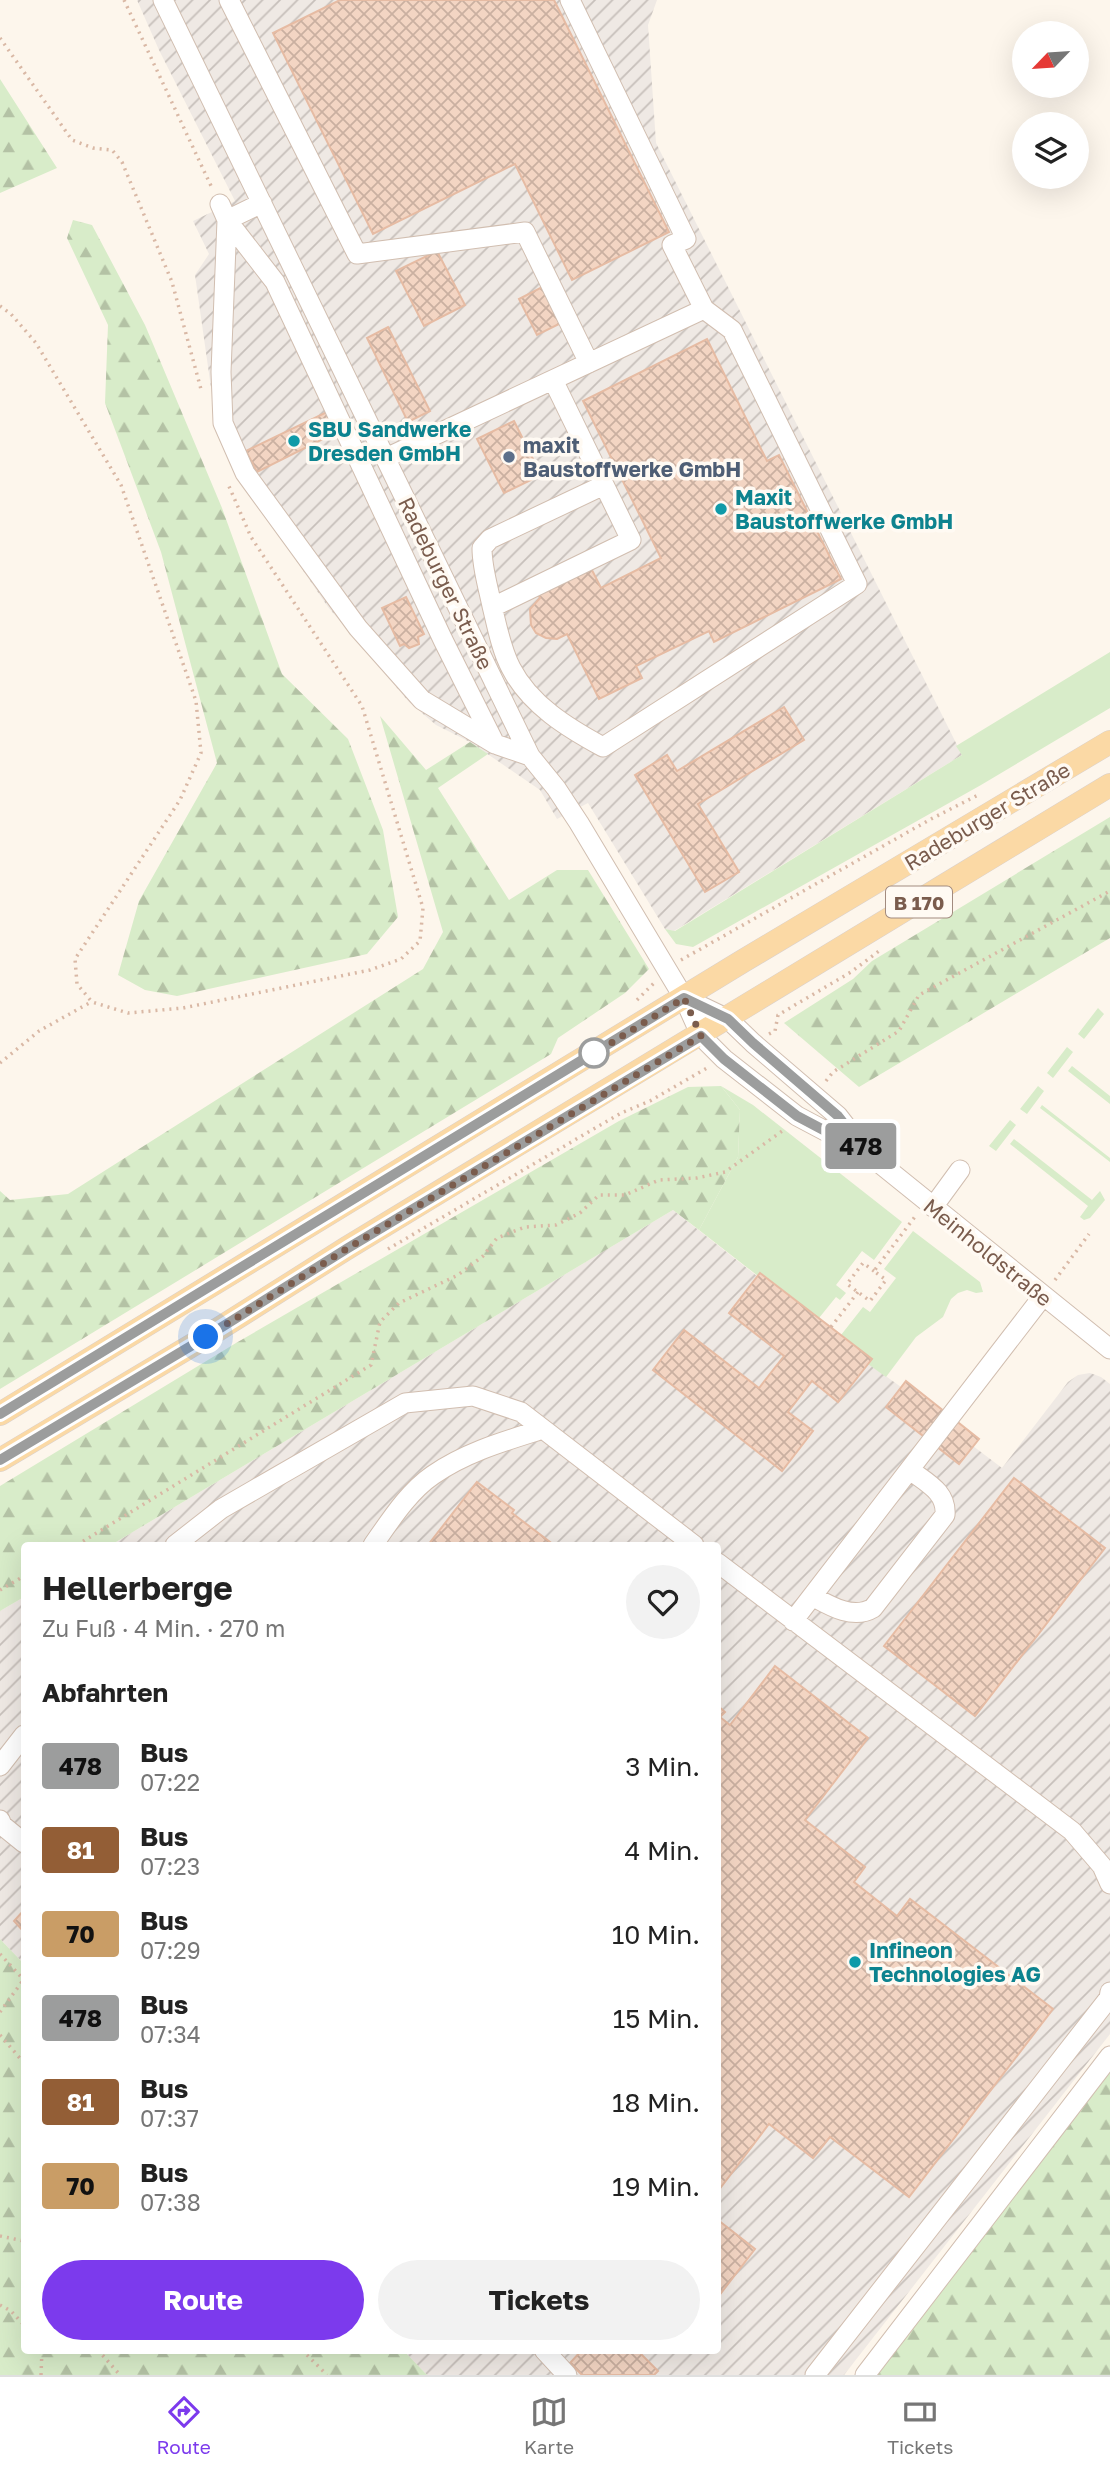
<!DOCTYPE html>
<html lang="de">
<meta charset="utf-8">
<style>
body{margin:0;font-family:"Golos Text",sans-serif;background:#f2f2f2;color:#222;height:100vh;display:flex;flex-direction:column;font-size:26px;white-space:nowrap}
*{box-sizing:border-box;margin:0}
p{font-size:23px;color:#767676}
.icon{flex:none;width:38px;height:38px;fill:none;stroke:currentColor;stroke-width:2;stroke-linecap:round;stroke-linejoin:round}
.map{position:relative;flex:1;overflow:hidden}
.panel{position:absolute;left:21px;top:1542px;width:700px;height:812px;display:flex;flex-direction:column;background:#fff;border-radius:7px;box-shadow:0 7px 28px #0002}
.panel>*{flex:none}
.badge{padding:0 14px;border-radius:5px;font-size:24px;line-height:46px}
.needle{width:46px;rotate:245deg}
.fabs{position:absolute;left:1012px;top:21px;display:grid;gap:14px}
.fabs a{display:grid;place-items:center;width:77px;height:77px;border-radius:50%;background:#fff;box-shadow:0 7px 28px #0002;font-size:35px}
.you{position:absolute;width:35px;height:35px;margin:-18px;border:5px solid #fff;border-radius:50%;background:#1a73e8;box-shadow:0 0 0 10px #1a73e833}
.map>.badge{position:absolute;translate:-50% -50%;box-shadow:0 0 0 4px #fff}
h2{padding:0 21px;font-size:26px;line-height:63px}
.round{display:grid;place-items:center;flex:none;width:74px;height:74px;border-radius:37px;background:#f2f2f2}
.head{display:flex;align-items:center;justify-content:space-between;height:119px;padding:0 21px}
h1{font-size:33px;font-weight:700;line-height:52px}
.cta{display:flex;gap:14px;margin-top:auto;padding:14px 21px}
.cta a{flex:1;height:80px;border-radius:42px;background:#7c3aed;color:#fff;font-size:28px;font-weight:700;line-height:80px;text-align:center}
.cta a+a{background:#f2f2f2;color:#222}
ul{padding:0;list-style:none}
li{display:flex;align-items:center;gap:21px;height:84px;padding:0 21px}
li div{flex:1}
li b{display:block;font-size:26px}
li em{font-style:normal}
li .badge{min-width:77px;font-weight:700;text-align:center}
.tabs{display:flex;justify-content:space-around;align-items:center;height:98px;border-top:2px solid #e0e0e0;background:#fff;font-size:19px;color:#767676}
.tabs a{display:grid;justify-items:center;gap:4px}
.tabs .active{color:#7c3aed}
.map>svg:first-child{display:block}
</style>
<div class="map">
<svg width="1110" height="2375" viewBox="0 0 1110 2375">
<defs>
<pattern id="industrial-furrows" width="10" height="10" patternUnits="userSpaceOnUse" patternTransform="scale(1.75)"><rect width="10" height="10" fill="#efe9e4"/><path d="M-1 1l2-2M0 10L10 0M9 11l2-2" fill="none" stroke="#c7c0bb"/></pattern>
<pattern id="forest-firs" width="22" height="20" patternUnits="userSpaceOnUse" patternTransform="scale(1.75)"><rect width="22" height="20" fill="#d8ecc9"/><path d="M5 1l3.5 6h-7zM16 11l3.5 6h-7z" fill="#b4c2a5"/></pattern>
<pattern id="building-cross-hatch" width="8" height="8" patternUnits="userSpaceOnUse" patternTransform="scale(1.75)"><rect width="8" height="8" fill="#f3d5c3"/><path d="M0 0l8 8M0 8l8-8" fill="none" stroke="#cab0a1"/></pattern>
</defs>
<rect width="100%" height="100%" fill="#fdf6ec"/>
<path fill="url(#industrial-furrows)" d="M 137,0 L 657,0 L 648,25 L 656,143 L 962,755 L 674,931 L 665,929 L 588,803 L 557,819 L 540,790 L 470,742 L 436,725 L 409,702 L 328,607 L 237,474 L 214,409 L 195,275 L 209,254 L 193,221 L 235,201 L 159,50 Z
M 673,1210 L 757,1276 L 760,1273 L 819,1318 L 872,1359 L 869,1364 L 901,1387 L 906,1381 L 979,1439 L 973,1446 L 1002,1468 L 1068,1382 L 1078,1375 L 1090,1373 L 1101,1377 L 1110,1384 L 1110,2034 L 844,2375 L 427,2375 L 403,2350 L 718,2350 L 718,1545 L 111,1545 Z
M 24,1597 L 24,1964 L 0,1939 L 0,1611 Z"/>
<path fill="#d8ecc9" d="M 1110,652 L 1110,708 L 981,785 L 693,947 L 676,944 L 665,929 L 675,931 L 962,755 L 956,746 Z
M 1098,1008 L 1104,1014 L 1084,1039 L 1078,1034 Z
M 1067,1047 L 1073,1052 L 1053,1078 L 1047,1073 Z
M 1072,1066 L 1110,1096 L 1110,1104 L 1068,1071 Z
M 721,1086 L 753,1105 L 902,1222 L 874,1260 L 862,1251 L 836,1285 L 846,1293 L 840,1300 L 836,1297 L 819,1318 L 761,1273 L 758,1276 L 699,1230 L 738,1157 L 740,1110 Z
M 1038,1086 L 1044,1091 L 1027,1114 L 1020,1109 Z
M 1042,1105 L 1110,1158 L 1110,1162 L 1040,1108 Z
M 1010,1120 L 1016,1125 L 996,1151 L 989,1146 Z
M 1014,1139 L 1092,1200 L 1100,1191 L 1105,1200 L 1090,1218 L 1084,1220 L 1080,1217 L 1088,1206 L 1010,1144 Z
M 913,1231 L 980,1282 L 983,1292 L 976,1293 L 967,1290 L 958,1293 L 951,1299 L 943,1317 L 916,1337 L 886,1377 L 868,1364 L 871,1359 L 841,1335 L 863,1307 L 870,1312 L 896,1278 L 884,1269 Z"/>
<path fill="url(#forest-firs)" d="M 0,79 L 57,168 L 0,193 Z
M 73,220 L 92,225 L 145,325 L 222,508 L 282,674 L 348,739 L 383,830 L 398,917 L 367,954 L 177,996 L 145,990 L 118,975 L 139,901 L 217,763 L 161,552 L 105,403 L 108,325 L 67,238 Z
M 380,716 L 426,770 L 470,742 L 488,754 L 438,788 L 509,900 L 557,870 L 588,870 L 649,969 L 625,993 L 558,1038 L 551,1054 L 0,1389 L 0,1191 L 10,1200 L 68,1194 L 423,969 L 443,932 Z
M 1110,817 L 1110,938 L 859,1087 L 784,1023 L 853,979 L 872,961 Z
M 721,1086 L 740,1110 L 738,1157 L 699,1230 L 673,1210 L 111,1545 L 24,1545 L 24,1597 L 0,1611 L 0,1486 L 236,1343 L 619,1121 L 688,1087 Z
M 0,1939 L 24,1964 L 24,2350 L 403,2350 L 427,2375 L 0,2375 Z
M 1110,2070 L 1110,2375 L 874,2375 Z"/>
<path fill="url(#building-cross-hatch)" stroke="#e6bba3" stroke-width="2" d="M 340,0 L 554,0 L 669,232 L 572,280 L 515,164 L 373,234 L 273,33 Z
M 437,251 L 465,305 L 424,326 L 396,271 Z
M 548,284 L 567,320 L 537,335 L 519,299 Z
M 388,327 L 430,411 L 408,422 L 367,338 Z
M 707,339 L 767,461 L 779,455 L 841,579 L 714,642 L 709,631 L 636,666 L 642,678 L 599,699 L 567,634 L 557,639 L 546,638 L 536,633 L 531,625 L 530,609 L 540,598 L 537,592 L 590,566 L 601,588 L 661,558 L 583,401 Z
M 331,410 L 341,430 L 257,472 L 246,451 Z
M 514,421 L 541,475 L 504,493 L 477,439 Z
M 406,597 L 424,634 L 418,637 L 419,644 L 409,648 L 404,644 L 400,646 L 382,608 Z
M 784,707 L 804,740 L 698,804 L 739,872 L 705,892 L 635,775 L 667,755 L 677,771 Z
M 760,1273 L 872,1359 L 838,1402 L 812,1381 L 788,1412 L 813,1431 L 782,1471 L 653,1370 L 684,1330 L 759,1388 L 784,1356 L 729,1313 Z
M 906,1381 L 979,1439 L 959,1464 L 886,1407 Z
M 1014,1478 L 1105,1548 L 975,1716 L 884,1646 Z
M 477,1482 L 514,1510 L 512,1513 L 554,1545 L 428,1545 Z
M 775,1666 L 868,1738 L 805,1820 L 865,1867 L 854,1882 L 897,1916 L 910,1899 L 1053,2009 L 909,2197 L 830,2137 L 813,2158 L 769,2124 L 718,2191 L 718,1706 L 725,1712 L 720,1717 L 730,1725 Z
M 24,1910 L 24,1932 L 14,1921 Z
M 718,2220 L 755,2249 L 718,2297 Z
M 582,2350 L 637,2350 L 658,2371 L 654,2375 L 582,2375 L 570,2363 Z"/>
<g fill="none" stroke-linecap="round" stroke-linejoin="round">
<g stroke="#d1beb0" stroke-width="21">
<path id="minor" d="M 163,0 L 530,756 L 556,788 L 579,823 L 684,998 L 701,1036 L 724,1059 L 797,1116 L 867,1153 L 1110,1349
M 229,0 L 357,254 L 525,232 L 589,363
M 570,0 L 686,239 L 672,245 L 704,309
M 262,203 L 227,220 L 221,372 L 223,423 L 245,473 L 358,628 L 422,700 L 495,744
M 220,204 L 227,220 L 275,282 L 443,640 L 495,744 L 530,756
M 386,458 L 704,309 L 732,330 L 857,584 L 603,747 C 568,728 530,705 511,668 C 501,649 497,626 492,606 C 488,586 482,568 482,548 L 490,539 L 604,485
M 493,607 L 631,540 L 553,380
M 684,998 L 728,1019 L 753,1043 L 838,1116 L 862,1147
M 933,1207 L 960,1170
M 175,1545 L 221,1509 L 405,1403 L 473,1396 L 521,1412 L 694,1545
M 373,1545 C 390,1521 408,1492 433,1475 C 466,1452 505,1441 543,1429
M 718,1563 L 1072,1831 L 1102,1866 L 1110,1884
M 812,1596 C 830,1606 853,1620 873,1608 L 945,1515 C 947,1492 927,1483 910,1470
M 793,1621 L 1043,1296
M 0,1766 L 24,1735
M 0,1820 L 2,1825 L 24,1843
M 544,2350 L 567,2375
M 815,2375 L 1109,1998 L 1110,1992
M 865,2375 L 1110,2056"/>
</g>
<g stroke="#dad1cd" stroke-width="24">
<path id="major" d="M 0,1414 L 743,961 L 1110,742
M 0,1460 L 206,1337 L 347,1248 L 1110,785"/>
</g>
<path stroke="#d9b8a5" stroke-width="3.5" stroke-dasharray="2 5" stroke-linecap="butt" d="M 124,0 L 212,188
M 0,38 L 72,140 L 93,148 L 112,150 L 122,162 L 172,282 L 202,393
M 0,306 L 11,314 L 36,343 L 121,485 L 196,701 L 201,753 L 180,800 L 75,959 L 77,984 L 92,1002 L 128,1013 L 183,1008 L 370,970 L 401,959 L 420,941 L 423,908 L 362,706 L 251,537 L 228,484
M 681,960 L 931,819 L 980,794
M 637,1000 L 654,983
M 769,1034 L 775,1031 L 778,1015 L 851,972 L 879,951
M 0,1063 L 39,1031 L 91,1002
M 826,1081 L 833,1072 L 899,1031 L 919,995 L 1110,891
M 388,1249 L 621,1113 L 650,1101 L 707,1068
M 874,1271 L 863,1263 L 847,1284 L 870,1301 L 886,1280 L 874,1271 L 917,1214
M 1055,1280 L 1089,1234
M 831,1327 L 858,1292
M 77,1545 L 371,1365 L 380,1322 L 399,1303 L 458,1275 L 483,1256 L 497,1238 L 525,1227 L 556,1225 L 580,1213 L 599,1195 L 625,1195 L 659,1180 L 697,1178 L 725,1172 L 785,1129
M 0,1590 L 24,1576
M 0,1954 L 24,1980
M 0,2012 L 24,1979
M 0,2035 L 24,2063
M 0,2236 L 24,2241
M 0,2305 L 11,2311 L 24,2325
M 98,2350 L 120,2375
M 302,2350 L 327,2375
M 41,2375 L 42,2350"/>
<use href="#minor" stroke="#fff" stroke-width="19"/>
<use href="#major" stroke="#fbd9a5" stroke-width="23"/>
</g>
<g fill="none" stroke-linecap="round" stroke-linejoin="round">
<g stroke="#fff" stroke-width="16">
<path id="line" d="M 0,1414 L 684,998 L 728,1019 L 753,1043 L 838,1116 L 867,1153 L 797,1116 L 724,1059 L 701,1036 L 348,1248 L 206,1337 L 0,1460"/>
</g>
<use href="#line" stroke="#9c9d9d" stroke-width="10"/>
<path stroke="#7a5c4d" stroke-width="7" stroke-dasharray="0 12.6" d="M 206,1337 L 348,1248 L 701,1036 L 684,998 L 585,1059 L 594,1053"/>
</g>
<g fill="#0f9aa8" stroke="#fffaf3" stroke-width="2.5">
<circle cx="294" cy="441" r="7"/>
<circle cx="721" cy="509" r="7"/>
<circle cx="855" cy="1962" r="7"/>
</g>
<circle fill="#5c6f8a" stroke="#fffaf3" stroke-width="2.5" cx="509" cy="457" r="7"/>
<circle fill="#fff" stroke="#9c9d9d" stroke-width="3.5" cx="594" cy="1053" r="14"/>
<g text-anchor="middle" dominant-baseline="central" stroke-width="7" stroke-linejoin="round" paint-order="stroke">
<rect fill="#fffaf3" stroke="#a28b7f" stroke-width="2" x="886" y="886.5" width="66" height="31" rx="5"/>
<g font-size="19" font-weight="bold" fill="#7a5c4d">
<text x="919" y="902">B 170</text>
</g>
<g font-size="21" font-weight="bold" fill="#0d838f" stroke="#fffaf3" text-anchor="start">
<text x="308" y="429">SBU Sandwerke<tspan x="308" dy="24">Dresden GmbH</tspan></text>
<text x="735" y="497">Maxit<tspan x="735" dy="24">Baustoffwerke GmbH</tspan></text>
<text x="869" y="1950">Infineon<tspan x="869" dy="24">Technologies AG</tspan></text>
</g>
<g font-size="21" font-weight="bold" fill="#4e5e75" stroke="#fffaf3" text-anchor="start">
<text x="523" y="445">maxit<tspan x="523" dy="24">Baustoffwerke GmbH</tspan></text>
</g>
<g font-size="21" fill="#7a5c4d" stroke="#fffaf3">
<text transform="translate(446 583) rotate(64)">Radeburger Straße</text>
<text transform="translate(987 816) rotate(-31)">Radeburger Straße</text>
<text transform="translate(988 1252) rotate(39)">Meinholdstraße</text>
</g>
</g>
</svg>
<div class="fabs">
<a><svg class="needle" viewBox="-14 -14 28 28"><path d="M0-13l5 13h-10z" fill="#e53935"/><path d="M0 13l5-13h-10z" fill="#767676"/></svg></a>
<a><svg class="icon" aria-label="layers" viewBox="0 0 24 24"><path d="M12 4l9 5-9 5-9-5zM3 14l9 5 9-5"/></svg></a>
</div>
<div class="you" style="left:206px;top:1337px"></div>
<b class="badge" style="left:861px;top:1146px;background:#9c9d9d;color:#111">478</b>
<section class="panel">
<div class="head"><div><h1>Hellerberge</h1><p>Zu Fuß · 4 Min. · 270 m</p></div><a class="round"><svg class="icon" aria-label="heart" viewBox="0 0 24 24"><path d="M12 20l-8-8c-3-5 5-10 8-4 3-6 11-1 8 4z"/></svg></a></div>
<h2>Abfahrten</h2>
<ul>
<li><span class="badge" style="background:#9c9d9d;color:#111">478</span><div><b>Bus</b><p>07:22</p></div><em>3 Min.</em></li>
<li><span class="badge" style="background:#935e36;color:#fff">81</span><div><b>Bus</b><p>07:23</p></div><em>4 Min.</em></li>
<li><span class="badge" style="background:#c99d66;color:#111">70</span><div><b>Bus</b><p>07:29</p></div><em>10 Min.</em></li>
<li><span class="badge" style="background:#9c9d9d;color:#111">478</span><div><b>Bus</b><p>07:34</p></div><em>15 Min.</em></li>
<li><span class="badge" style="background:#935e36;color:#fff">81</span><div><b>Bus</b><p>07:37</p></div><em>18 Min.</em></li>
<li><span class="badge" style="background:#c99d66;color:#111">70</span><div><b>Bus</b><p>07:38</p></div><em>19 Min.</em></li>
</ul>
<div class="cta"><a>Route</a><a>Tickets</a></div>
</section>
</div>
<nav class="tabs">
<a class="active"><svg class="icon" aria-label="directions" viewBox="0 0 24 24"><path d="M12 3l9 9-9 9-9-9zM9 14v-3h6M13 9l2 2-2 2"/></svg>Route</a>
<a><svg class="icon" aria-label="map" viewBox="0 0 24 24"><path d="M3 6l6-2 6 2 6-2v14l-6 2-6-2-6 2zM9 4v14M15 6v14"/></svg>Karte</a>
<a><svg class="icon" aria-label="tickets" viewBox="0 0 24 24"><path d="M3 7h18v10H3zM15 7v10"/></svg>Tickets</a>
</nav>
